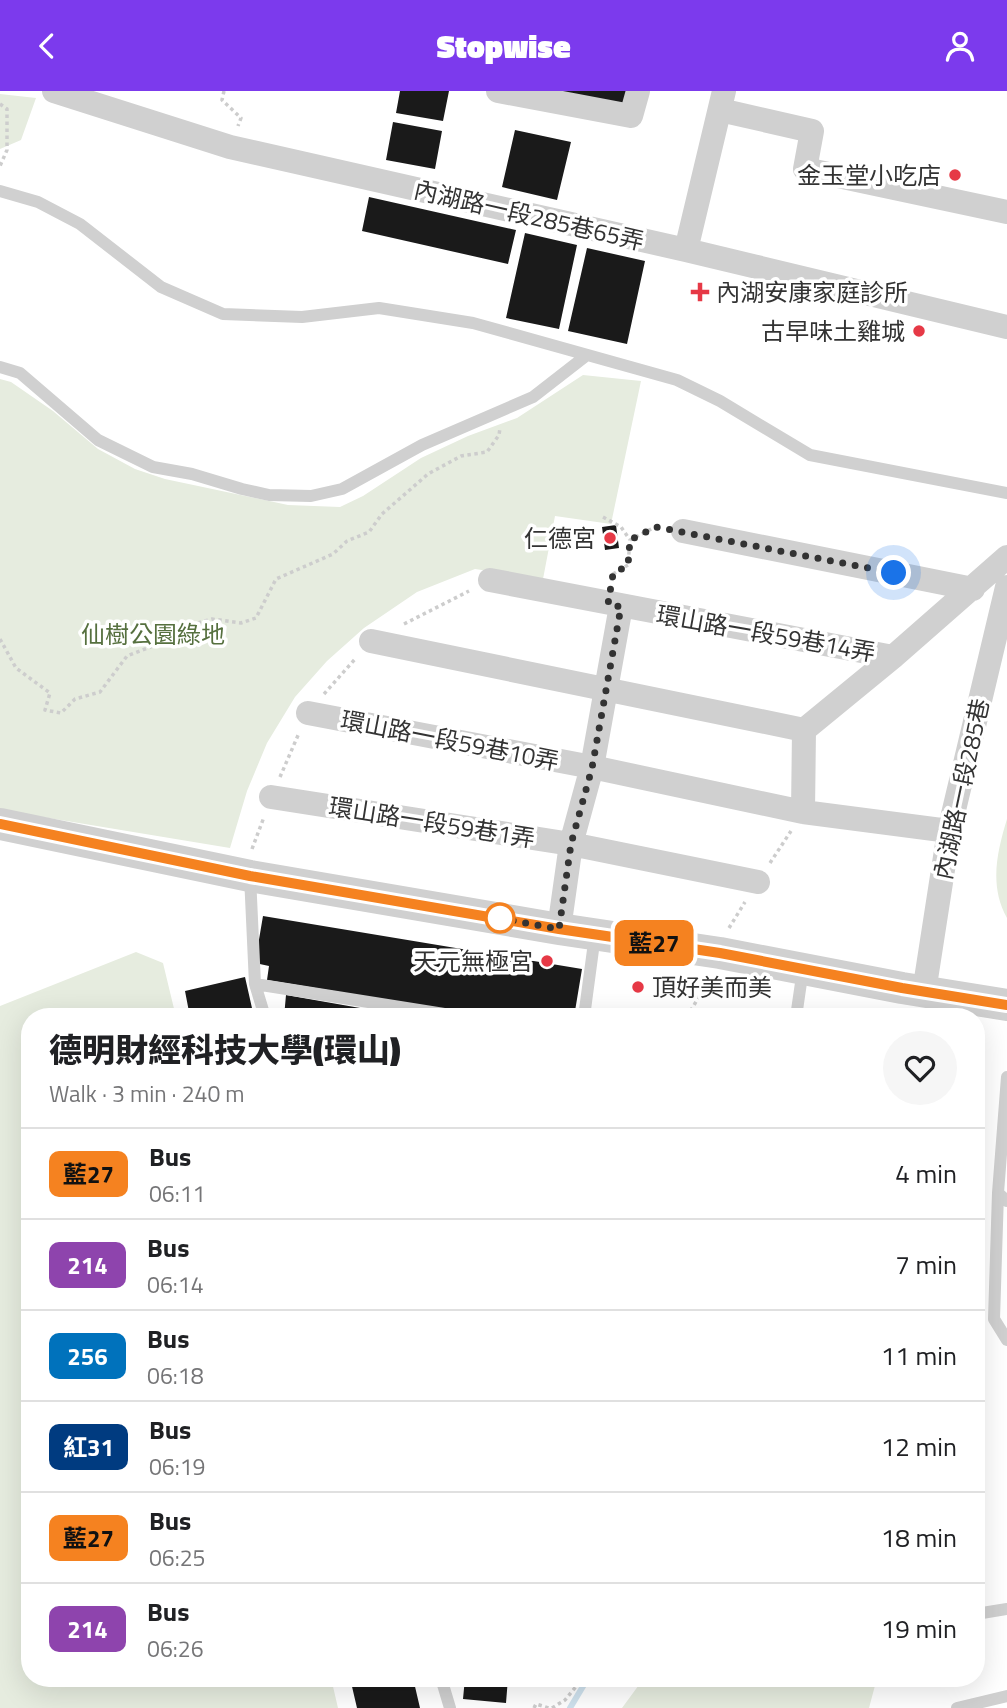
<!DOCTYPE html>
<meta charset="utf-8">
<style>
body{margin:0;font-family:"Titillium Web","Noto Sans TC",sans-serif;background:#f6f6f6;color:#202124;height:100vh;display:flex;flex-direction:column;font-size:26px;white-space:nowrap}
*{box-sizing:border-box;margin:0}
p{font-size:23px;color:#757577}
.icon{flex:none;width:38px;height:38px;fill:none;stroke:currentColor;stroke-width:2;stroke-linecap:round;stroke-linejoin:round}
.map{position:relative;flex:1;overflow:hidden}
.side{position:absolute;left:21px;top:917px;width:964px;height:679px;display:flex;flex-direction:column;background:#fff;border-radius:28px;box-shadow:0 7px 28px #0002}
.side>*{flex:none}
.badge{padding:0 14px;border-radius:10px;font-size:24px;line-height:46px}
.you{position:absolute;width:35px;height:35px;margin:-18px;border:5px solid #fff;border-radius:50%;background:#1a73e8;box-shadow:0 0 0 10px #1a73e833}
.map>.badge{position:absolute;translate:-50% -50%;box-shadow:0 0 0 4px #fff}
.round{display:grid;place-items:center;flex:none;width:74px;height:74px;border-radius:37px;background:#f6f6f6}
.summary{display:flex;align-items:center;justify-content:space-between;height:119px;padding:0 28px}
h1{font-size:33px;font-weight:800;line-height:52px}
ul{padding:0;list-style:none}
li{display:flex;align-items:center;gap:21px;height:91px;padding:0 28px;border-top:2px solid #e0e0e0}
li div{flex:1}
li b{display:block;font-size:26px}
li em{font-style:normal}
li .badge{min-width:77px;font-weight:700;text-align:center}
header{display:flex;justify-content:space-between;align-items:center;height:91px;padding:0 28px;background:#7c3aed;color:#fff;font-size:32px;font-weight:800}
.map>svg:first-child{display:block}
</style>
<header><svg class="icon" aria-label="back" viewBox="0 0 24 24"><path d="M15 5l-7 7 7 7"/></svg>Stopwise<svg class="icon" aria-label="person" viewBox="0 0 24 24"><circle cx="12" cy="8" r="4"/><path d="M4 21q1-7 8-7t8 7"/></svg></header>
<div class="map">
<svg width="1007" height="1617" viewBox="0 0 1007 1617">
<rect width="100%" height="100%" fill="#fff"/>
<path fill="#e6ecdf" d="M 0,3 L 36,7 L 21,49 L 0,58 Z
M 583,284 L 641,290 L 611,433 L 555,425 L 543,488 L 475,478 L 417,501 L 364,537 L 327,570 L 295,606 L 267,652 L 247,700 L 230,757 L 0,719 L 0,288 L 11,291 L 53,320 L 98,358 L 135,378 L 165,388 L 288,414 L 340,416 L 363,405 L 421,367 L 468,345 L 517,327 Z
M 1007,728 L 1007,827 C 989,795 997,761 1007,728 Z
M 136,861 L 163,872 L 176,926 L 30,926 L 30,1587 L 331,1587 L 338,1617 L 0,1617 L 0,915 Z
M 644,1587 L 877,1587 L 869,1617 L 622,1617 Z"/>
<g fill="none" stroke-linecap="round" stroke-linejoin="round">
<path stroke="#cfe2ee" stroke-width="6" d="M 570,1617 L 588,1587"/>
</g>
<path fill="#1a1a1a" d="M 400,0 L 449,0 L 443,30 L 396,22 Z
M 554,0 L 628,0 L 625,14 Z
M 393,31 L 442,40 L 435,78 L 386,69 Z
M 515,39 L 571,51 L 557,109 L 502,96 Z
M 369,106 L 516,139 L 508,173 L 362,140 Z
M 525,142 L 577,154 L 559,238 L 506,227 Z
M 587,157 L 645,170 L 627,253 L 568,240 Z
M 616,434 L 619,457 L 605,459 L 602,436 Z
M 263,825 L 582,878 L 574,926 L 490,926 L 267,889 L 269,875 L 255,872 Z
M 245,886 L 254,926 L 190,926 L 185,900 Z
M 286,904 L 400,924 L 400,926 L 284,926 Z
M 350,1587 L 413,1587 L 420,1617 L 357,1617 Z
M 465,1587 L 508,1587 L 506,1612 L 463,1608 Z"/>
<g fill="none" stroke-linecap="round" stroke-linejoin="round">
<path stroke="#cdcdcd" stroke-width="3.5" stroke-dasharray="3.5 3.5" stroke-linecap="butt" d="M 224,0 L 222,9 L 241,27 L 238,35
M 0,13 L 7,18 L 7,59 L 0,75
M 603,426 L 621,436 L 630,449
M 612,490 L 613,483 L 628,474 L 630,449 L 655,436 L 660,436
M 404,533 L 469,500
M 0,548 L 16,577 L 50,602 L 45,619 L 61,622 L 75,608 L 100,601 L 127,565 L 163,551 L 175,538 L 212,528 L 241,532 L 256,527 L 276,488 L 333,463 L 347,450 L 369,441 L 382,423 L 428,383 L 461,365 L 487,361 L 499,344 L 500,337
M 324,603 L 356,567
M 280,686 L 299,642
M 252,758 L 264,726
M 770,772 L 791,740
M 729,837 L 745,811
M 687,926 L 710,887
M 534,1617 L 536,1613 L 549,1617
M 552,1617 L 565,1609 L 583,1587"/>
<path stroke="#d0d0d0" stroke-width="12" d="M 0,100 L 38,111 L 80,133 L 161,196 L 223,223 L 302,226 L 379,217 L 473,232 L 677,289 L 720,310 L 810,364 L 1007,402
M 0,276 L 20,282 L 98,349 L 153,376 L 192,383 L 242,398 L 269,404 L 311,405 L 342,398 L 422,354 L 533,306 L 587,264
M 250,785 L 255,893 L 265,926
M 255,893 L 463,926
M 584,926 L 595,844
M 796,926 L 803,878
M 1007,986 L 998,1102 L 1007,1110
M 998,1102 L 994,1228 L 1007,1249
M 976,1523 L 1007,1518
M 441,1587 L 450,1617
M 957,1617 L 1007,1605"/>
<path stroke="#d0d0d0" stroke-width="24" d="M 54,0 L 230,56 L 686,159 L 1007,236
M 498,0 L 631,25 L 638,0
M 720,19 L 812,40 L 805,78 L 1007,121
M 686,159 L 724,0
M 683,440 L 973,498
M 490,489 L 893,566
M 371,550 L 804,639
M 308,622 L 592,676 L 803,721 L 949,740
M 271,706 L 571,753 L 758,791
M 803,721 L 804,639 L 893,566 L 1007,466
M 559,838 L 571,753 L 592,676 L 621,515
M 924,901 L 949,740 L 1007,496"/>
<path stroke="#d0d0d0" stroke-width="32" d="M 0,733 L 250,785 L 559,838 L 720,862 L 902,897 L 1007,914"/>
</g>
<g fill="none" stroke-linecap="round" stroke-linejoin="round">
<g stroke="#fff" stroke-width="16">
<path id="line" d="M 0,733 L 250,785 L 559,838 L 720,862 L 902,897 L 1007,914"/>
</g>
<use href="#line" stroke="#f58220" stroke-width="10"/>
<path stroke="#333" stroke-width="7" stroke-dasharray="0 12.6" d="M 500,827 L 488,825 L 559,838 L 571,753 L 592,677 L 621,516 L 608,513 L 613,483 L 628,474 L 630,449 L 656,436 L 894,482"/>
</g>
<g fill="#e63946" stroke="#fff" stroke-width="2.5">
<circle cx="955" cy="84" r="7"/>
<path d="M696.5 190.5h7v7h7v7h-7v7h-7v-7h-7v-7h7z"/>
<circle cx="919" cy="240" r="7"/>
<circle cx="610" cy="447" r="7"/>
<circle cx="547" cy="870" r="7"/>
<circle cx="638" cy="896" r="7"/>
</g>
<circle fill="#fff" stroke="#f58220" stroke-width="3.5" cx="500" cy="827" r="14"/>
<g text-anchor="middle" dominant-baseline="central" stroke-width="7" stroke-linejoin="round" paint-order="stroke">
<g font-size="24" fill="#333" stroke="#fff" text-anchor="end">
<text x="941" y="84">金玉堂小吃店</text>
<text x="716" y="201" text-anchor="start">內湖安康家庭診所</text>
<text x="905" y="240">古早味土雞城</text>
<text x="596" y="447">仁德宮</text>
<text x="533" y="870">天元無極宮</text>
<text x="652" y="896" text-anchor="start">頂好美而美</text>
</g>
<g font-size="24" fill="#333" stroke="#fff">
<text transform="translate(529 124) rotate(13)">內湖路一段285巷65弄</text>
<text transform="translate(766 542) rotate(10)">環山路一段59巷14弄</text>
<text transform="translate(450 649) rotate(11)">環山路一段59巷10弄</text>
<text transform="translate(961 698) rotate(-78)">內湖路一段285巷</text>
<text transform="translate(432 731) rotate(9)">環山路一段59巷1弄</text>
</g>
<g font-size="24" fill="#56703f" stroke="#fff">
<text x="153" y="543">仙樹公園綠地</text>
</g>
</g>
</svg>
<div class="you" style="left:894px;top:482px"></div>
<b class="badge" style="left:654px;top:852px;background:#f58220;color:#111">藍27</b>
<section class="side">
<div class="summary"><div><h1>德明財經科技大學(環山)</h1><p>Walk · 3 min · 240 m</p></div><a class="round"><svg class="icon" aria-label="heart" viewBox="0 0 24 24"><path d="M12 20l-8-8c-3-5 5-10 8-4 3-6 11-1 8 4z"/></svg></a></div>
<ul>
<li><span class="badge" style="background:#f58220;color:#111">藍27</span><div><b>Bus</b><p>06:11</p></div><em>4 min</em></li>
<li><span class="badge" style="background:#8e44ad;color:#fff">214</span><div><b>Bus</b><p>06:14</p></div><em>7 min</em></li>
<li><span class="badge" style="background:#0072bc;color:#fff">256</span><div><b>Bus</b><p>06:18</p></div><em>11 min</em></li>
<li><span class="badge" style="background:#003b80;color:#fff">紅31</span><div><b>Bus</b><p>06:19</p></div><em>12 min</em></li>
<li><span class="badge" style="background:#f58220;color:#111">藍27</span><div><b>Bus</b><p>06:25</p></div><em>18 min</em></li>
<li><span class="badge" style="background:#8e44ad;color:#fff">214</span><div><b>Bus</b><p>06:26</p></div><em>19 min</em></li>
</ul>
</section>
</div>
